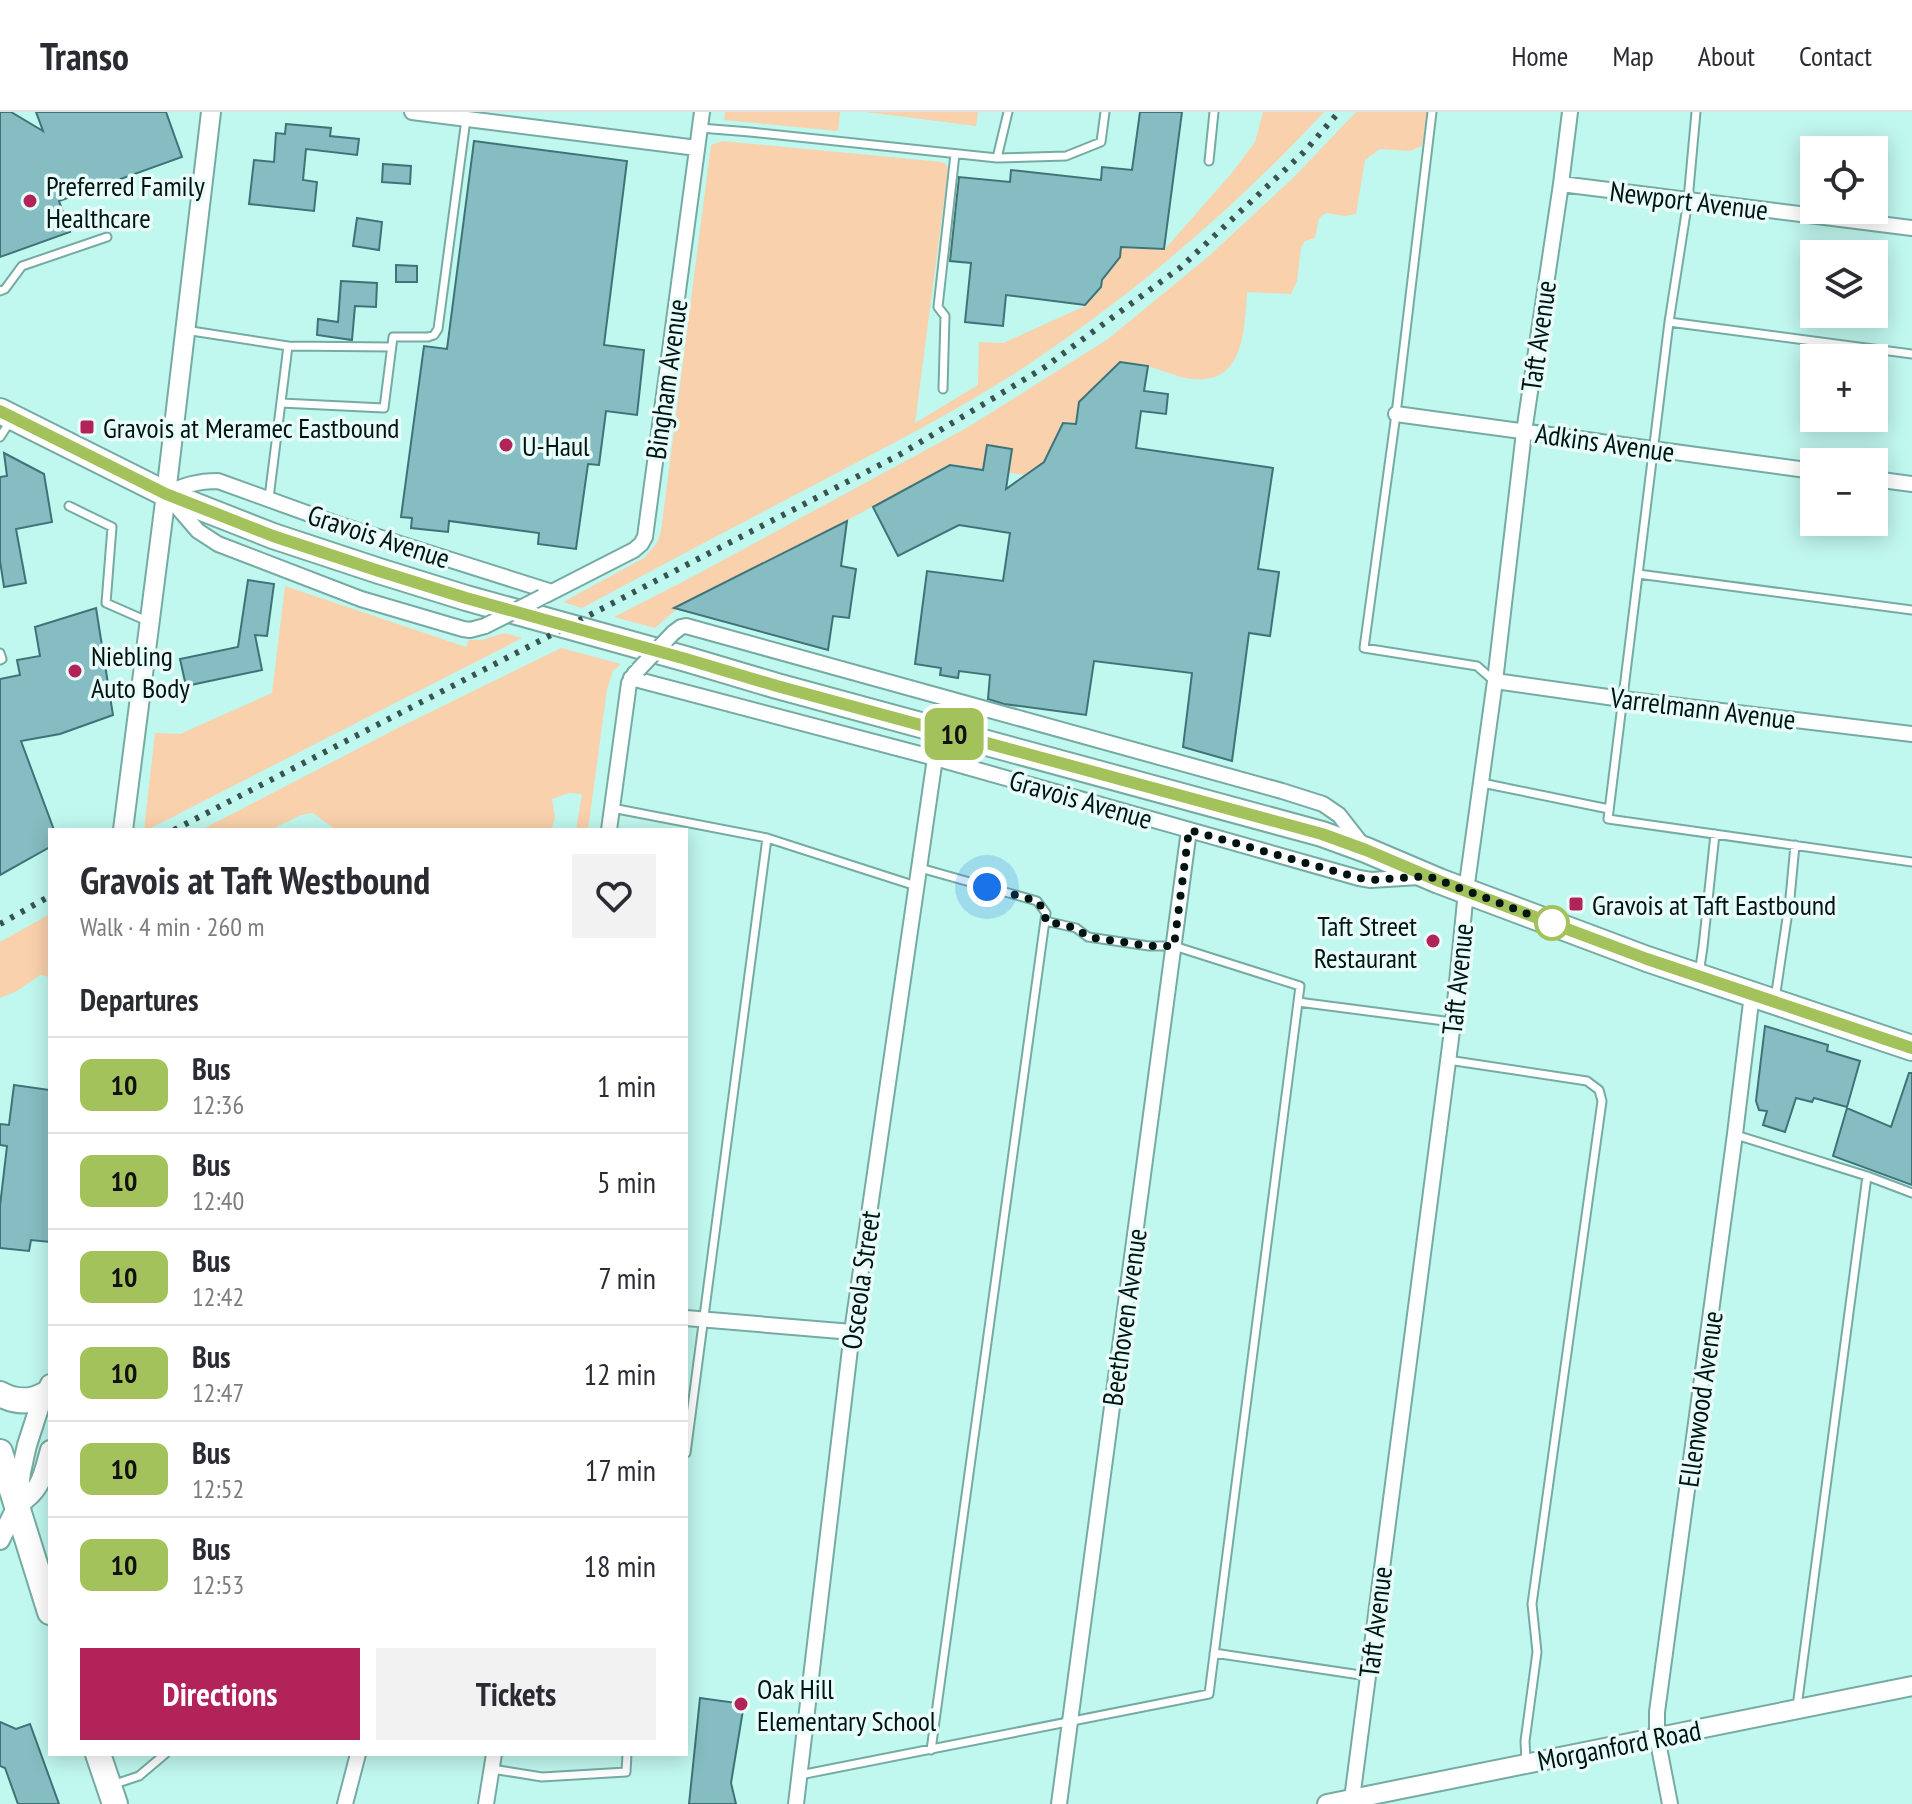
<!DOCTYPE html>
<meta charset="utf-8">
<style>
body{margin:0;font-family:"PT Sans Narrow",sans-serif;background:#f2f2f3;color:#2b2b33;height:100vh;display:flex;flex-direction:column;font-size:30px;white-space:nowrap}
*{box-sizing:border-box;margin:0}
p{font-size:26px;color:#7c7c81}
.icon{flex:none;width:44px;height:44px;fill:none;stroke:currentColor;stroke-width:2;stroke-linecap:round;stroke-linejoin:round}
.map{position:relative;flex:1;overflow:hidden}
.panel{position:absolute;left:48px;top:716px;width:640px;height:928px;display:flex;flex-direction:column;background:#fff;border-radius:0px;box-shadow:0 4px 20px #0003}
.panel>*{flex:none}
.badge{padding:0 16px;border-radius:12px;font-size:28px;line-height:52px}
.fabs{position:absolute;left:1800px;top:24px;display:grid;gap:16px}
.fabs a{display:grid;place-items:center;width:88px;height:88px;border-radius:0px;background:#fff;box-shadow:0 4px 20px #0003;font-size:40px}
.you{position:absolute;width:40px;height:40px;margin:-20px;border:6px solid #fff;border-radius:50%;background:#1a73e8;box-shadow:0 0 0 12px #1a73e833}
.map>.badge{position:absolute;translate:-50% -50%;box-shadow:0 0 0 4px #fff}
h2{padding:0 32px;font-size:30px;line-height:72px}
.round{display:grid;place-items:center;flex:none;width:84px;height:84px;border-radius:0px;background:#f2f2f3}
.head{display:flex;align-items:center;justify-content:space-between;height:136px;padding:0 32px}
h1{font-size:38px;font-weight:800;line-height:60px}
.button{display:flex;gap:16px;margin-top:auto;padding:16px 32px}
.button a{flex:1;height:92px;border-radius:0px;background:#b12359;color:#fff;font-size:32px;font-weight:800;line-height:92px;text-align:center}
.button a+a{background:#f2f2f3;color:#2b2b33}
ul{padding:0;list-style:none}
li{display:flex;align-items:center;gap:24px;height:96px;padding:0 32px;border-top:2px solid #e1e1e2}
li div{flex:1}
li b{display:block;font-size:30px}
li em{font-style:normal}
li .badge{min-width:88px;font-weight:700;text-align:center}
header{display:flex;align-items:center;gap:48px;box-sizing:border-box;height:112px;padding:0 40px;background:#fff;border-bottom:2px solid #e1e1e2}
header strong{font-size:38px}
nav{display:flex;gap:44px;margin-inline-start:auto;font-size:28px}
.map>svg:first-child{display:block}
</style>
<header>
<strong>Transo</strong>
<nav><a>Home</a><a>Map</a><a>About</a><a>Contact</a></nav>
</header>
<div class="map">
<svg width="1912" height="1692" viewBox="0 0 1912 1692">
<rect width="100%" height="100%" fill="#c0f7ee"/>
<path fill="#f9d1ac" d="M 725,0 L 840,0 L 838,19 L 724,8 Z
M 866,0 L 978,0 L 976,14 Z
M 1263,0 L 1324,0 C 1231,100 1124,191 1009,265 C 947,304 882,337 818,371 C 739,412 660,454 582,496 L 563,490 L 644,446 L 657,431 L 661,419 L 711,33 L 722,29 L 942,50 L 947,53 L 948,58 L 915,311 L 978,273 L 979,230 L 1003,231 L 1085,194 L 1102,176 C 1102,160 1119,152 1121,136 L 1164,138 L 1231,62 L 1255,30 Z
M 1356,0 L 1427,0 L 1422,34 L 1410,39 L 1380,37 L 1365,48 L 1356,102 L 1345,104 L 1326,101 L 1319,106 L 1315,126 L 1305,129 L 1301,135 L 1297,169 L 1291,182 L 1247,180 C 1244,225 1243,279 1181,265 C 1171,262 1161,258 1151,255 C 1141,252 1131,252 1120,251 L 1078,291 L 1076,311 L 1063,310 L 1043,350 L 1025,363 L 950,352 L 846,409 L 681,493 L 655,516 L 614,505 L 692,465 L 970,314 L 1108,227 L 1209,144 L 1293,66 Z
M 285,474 L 466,535 L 469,528 L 481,528 L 505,521 L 522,526 L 147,718 L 144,718 L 155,621 L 180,622 L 272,581 Z
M 561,536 L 621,552 L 613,559 L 607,577 L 588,718 L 576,718 L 582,682 L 569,681 L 552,687 L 555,706 L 551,718 L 336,718 L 313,701 L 301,703 L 270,718 L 201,718 L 398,616 Z
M 50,802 L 50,865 L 40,863 L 17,879 L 0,886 L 0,830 Z"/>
<path fill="#86bdc2" stroke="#3e7378" stroke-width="2" d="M 0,0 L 11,0 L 43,19 L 36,0 L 166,0 L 182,45 L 59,89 L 70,120 L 0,145 Z
M 1140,0 L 1182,0 L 1164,137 L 1121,135 L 1120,145 L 1102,168 L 1101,175 L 1085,193 L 1006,183 L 1003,214 L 965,210 L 971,151 L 950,149 L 959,65 L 1010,70 L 1011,58 L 1101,68 L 1102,55 L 1132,58 Z
M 286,12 L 331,16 L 330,24 L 359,27 L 357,43 L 306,37 L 303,68 L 317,70 L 314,99 L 249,92 L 254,48 L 274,50 L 276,21 L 285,22 Z
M 474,29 L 627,49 L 604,233 L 644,238 L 637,303 L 606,299 L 599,353 L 588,352 L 576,437 L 538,432 L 539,421 L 449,409 L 448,420 L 411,416 L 412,406 L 401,405 L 424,234 L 447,237 Z
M 383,52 L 411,54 L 410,72 L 382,70 Z
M 357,106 L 382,110 L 379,138 L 353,134 Z
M 396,153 L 417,154 L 417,170 L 396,170 Z
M 341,169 L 377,171 L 376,195 L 355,194 L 352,228 L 317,223 L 318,207 L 338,210 Z
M 1120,250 L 1148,254 L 1144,279 L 1168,282 L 1166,302 L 1141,299 L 1136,336 L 1273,356 L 1258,457 L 1279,460 L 1270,524 L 1249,521 L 1232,649 L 1183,635 L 1192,561 L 1094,549 L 1086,603 L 1004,592 L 988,587 L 990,563 L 959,559 L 958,566 L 940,563 L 941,556 L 915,552 L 927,459 L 1003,469 L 1010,421 L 959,413 L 898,444 L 873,395 L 950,353 L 983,358 L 987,333 L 1012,337 L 1006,377 L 1044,350 L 1063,311 L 1076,312 L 1079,290 Z
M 4,341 L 44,362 L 52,410 L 16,417 L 26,471 L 4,475 L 0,449 L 0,365 L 7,364 Z
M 847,409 L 841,454 L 856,457 L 849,506 L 833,504 L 828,538 L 674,496 Z
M 248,468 L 274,472 L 267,524 L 255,523 L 262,558 L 186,574 L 180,547 L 238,535 Z
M 96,496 L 113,603 L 60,622 L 21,629 L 54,718 L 50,718 L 50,735 L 0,763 L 0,567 L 20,563 L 17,548 L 40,544 L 35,515 Z
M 1765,914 L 1828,933 L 1827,939 L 1860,949 L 1847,995 L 1814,986 L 1812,990 L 1796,986 L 1785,1020 L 1763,1013 L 1767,999 L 1759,998 L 1756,989 Z
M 1909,961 L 1912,961 L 1912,1073 L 1833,1044 L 1847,996 L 1891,1015 Z
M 14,973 L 50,978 L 50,1130 L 31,1128 L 29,1139 L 0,1136 L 0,1094 L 7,1034 L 0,1033 L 0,1012 L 9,1013 Z
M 700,1586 L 744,1592 L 731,1671 L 736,1692 L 689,1692 Z
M 0,1610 L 16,1617 L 30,1612 L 59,1692 L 18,1692 L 5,1656 L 0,1654 Z"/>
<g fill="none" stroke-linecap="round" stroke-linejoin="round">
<g stroke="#76aba3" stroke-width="11">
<path id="service" d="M 1008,0 L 997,46 L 1066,44 L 1101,30 L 1105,0
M 1432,0 L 1396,302 L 1364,536 L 1477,554 L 1493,568
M 1696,0 L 1688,88 L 1669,210 L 1608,707 L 1912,750
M 700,16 L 750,20 L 997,46
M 1209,49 L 1214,0
M 0,179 L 5,177 L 22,154 L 107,125
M 1669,210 L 1912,242
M 185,218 L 288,234 L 269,386
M 288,234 L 391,235
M 943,277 L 945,204 L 938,195 L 955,42
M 281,291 L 384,296 L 393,225 L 428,225 L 434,223 L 438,217 L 466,7
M 0,325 L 11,308
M 69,394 L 112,415 L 106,491 L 147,509
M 1638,462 L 1912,498
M 0,541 L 2,547 L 0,548
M 1482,671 L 1609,697
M 612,696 L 767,726 L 916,774
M 920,756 L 1037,789 L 1046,801 L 931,1638
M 1045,809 L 1076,816 L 1088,825 L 1149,834 L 1174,834 L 1300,874 L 1298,890
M 1699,862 L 1703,835 L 1715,722
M 1775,887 L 1790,786 L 1795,733
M 1448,948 L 1587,969 L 1599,978 L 1602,989 L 1532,1492 L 1537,1540 L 1525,1629 L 1526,1649
M 1736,1023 L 1867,1064 L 1912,1081
M 686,1341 L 767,726
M 1214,1541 L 1367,1564
M 1797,1595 L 1867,1064
M 492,1657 L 542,1665 L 626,1660 L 627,1642
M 800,1663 L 1209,1582 L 1298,890 L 1452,910
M 115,1672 L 139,1664 L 165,1642"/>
</g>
<g stroke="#76aba3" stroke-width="18">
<path id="minor" d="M 412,0 L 697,36
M 1561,72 L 1912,116
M 1396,302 L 1814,359
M 1874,367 L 1912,372
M 546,483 L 634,438 L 641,432 L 645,425 L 702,0
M 485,514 L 470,518 L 463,517 L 361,487 L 218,432 L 198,419 L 166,382 C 184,373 198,369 218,369 L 337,412 L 552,480
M 673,521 L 681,515 L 686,514 L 1282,679 L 1323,692 L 1339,703 L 1364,735
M 631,566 L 935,646 L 1359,766 L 1371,768 L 1419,765
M 1495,569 L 1622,587 L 1912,622
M 609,718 L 629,571 L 635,561
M 686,1206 L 852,1220
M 1352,1687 L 1453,911 L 1466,779 L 1495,569 L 1524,320 L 1561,72 L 1570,0
M 345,1692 L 358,1642
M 486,1692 L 494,1642
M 796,1692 L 852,1220 L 935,646
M 1059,1692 L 1189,718
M 1670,1692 L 1657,1625 L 1657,1600 L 1735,1022 L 1752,882"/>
</g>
<g stroke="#76aba3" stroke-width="22">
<path id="tertiary" d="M 123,718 L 166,382 L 211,0
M 17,1394 C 42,1377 42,1366 50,1338
M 0,1428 L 17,1394 L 21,1360 L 27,1333 L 40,1293 L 50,1272
M 1327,1692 L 1912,1574"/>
</g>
<g stroke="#76aba3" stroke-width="28">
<path id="primary" d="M 0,299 L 166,382 L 273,424 L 379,459 L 466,486 L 686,547 L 777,574 L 1322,722 L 1366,738 L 1439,769 L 1647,847 L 1912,936
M 0,1282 C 15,1290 29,1291 44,1283
M 0,1340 L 50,1500
M 98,1642 L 115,1692"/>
</g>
<use href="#service" stroke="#fff" stroke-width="7"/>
<use href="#minor" stroke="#fff" stroke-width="14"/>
<use href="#tertiary" stroke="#fff" stroke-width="18"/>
<use href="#primary" stroke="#fff" stroke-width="24"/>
<path stroke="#375450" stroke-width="6" stroke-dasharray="4 8" stroke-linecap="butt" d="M 174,718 L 899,343 L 1045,255 L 1181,155 L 1304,40 L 1339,0
M 0,812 L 50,784"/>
<g stroke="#76aba3" stroke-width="18" stroke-linecap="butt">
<path id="minor-bridge" d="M 485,514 L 542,485
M 638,558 L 673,521"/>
</g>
<use href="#minor-bridge" stroke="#fff" stroke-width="14"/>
</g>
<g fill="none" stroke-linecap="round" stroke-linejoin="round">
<g stroke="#fff" stroke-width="18">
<path id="line" d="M 0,299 L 166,382 L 273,424 L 379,459 L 466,486 L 686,547 L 777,574 L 1322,722 L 1366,738 L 1439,769 L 1647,847 L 1912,936"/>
</g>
<use href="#line" stroke="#a3c25b" stroke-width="12"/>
<path stroke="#011412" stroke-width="8" stroke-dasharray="0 14.4" d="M 987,775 L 1037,789 L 1046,801 L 1045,809 L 1076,816 L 1088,825 L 1149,834 L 1174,834 L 1189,718 L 1359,766 L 1371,768 L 1428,764 L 1557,813 L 1552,811"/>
</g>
<g fill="#b12359" stroke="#e8fdf9" stroke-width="3">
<circle cx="30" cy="89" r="8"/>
<rect x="79" y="307" width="16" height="16" rx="4"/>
<circle cx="506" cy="333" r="8"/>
<circle cx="75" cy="559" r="8"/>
<rect x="1568" y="784" width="16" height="16" rx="4"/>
<circle cx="1433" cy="829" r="8"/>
<circle cx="741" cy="1592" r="8"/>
</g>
<circle fill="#fff" stroke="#a3c25b" stroke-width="4" cx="1552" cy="811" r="16"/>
<g text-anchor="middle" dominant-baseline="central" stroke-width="7" stroke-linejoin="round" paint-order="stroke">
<g font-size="28" fill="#011412" stroke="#e8fdf9" text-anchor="start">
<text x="46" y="73">Preferred Family<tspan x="46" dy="32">Healthcare</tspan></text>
<text x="103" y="315">Gravois at Meramec Eastbound</text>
<text x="522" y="333">U-Haul</text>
<text x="91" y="543">Niebling<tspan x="91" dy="32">Auto Body</tspan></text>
<text x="1592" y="792">Gravois at Taft Eastbound</text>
<text x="1417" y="813" text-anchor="end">Taft Street<tspan x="1417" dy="32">Restaurant</tspan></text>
<text x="757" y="1576">Oak Hill<tspan x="757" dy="32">Elementary School</tspan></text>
</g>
<g font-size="28" fill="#011412" stroke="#e8fdf9">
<text transform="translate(1689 88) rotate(7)">Newport Avenue</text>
<text transform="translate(1538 224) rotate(-82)">Taft Avenue</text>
<text transform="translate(666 267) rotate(-82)">Bingham Avenue</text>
<text transform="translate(1605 330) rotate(8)">Adkins Avenue</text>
<text transform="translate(379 424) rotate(18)">Gravois Avenue</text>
<text transform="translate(1703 596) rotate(7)">Varrelmann Avenue</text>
<text transform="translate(1081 687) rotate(16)">Gravois Avenue</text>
<text transform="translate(1457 867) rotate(-84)">Taft Avenue</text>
<text transform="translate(860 1168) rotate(-82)">Osceola Street</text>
<text transform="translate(1124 1205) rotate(-82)">Beethoven Avenue</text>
<text transform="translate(1700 1287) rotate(-82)">Ellenwood Avenue</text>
<text transform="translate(1375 1510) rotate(-83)">Taft Avenue</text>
<text transform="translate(1619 1633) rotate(-11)">Morganford Road</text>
</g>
</g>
</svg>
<div class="fabs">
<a><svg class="icon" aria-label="locate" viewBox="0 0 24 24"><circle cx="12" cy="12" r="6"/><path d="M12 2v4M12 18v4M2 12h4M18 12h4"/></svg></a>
<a><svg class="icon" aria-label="layers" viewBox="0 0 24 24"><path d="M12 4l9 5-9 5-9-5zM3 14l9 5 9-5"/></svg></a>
<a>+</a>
<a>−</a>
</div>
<div class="you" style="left:987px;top:775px"></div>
<b class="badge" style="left:954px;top:622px;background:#a3c25b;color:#111">10</b>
<section class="panel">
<div class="head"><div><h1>Gravois at Taft Westbound</h1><p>Walk · 4 min · 260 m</p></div><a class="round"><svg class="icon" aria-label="heart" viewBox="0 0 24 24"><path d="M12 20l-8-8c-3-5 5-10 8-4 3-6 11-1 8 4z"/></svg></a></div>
<h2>Departures</h2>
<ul>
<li><span class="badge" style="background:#a3c25b;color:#111">10</span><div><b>Bus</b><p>12:36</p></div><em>1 min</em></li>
<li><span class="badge" style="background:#a3c25b;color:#111">10</span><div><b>Bus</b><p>12:40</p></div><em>5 min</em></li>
<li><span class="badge" style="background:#a3c25b;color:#111">10</span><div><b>Bus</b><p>12:42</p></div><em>7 min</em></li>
<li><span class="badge" style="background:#a3c25b;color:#111">10</span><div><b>Bus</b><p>12:47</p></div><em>12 min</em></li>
<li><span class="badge" style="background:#a3c25b;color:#111">10</span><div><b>Bus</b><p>12:52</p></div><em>17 min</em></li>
<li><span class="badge" style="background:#a3c25b;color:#111">10</span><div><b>Bus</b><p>12:53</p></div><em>18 min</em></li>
</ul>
<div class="button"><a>Directions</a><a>Tickets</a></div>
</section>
</div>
